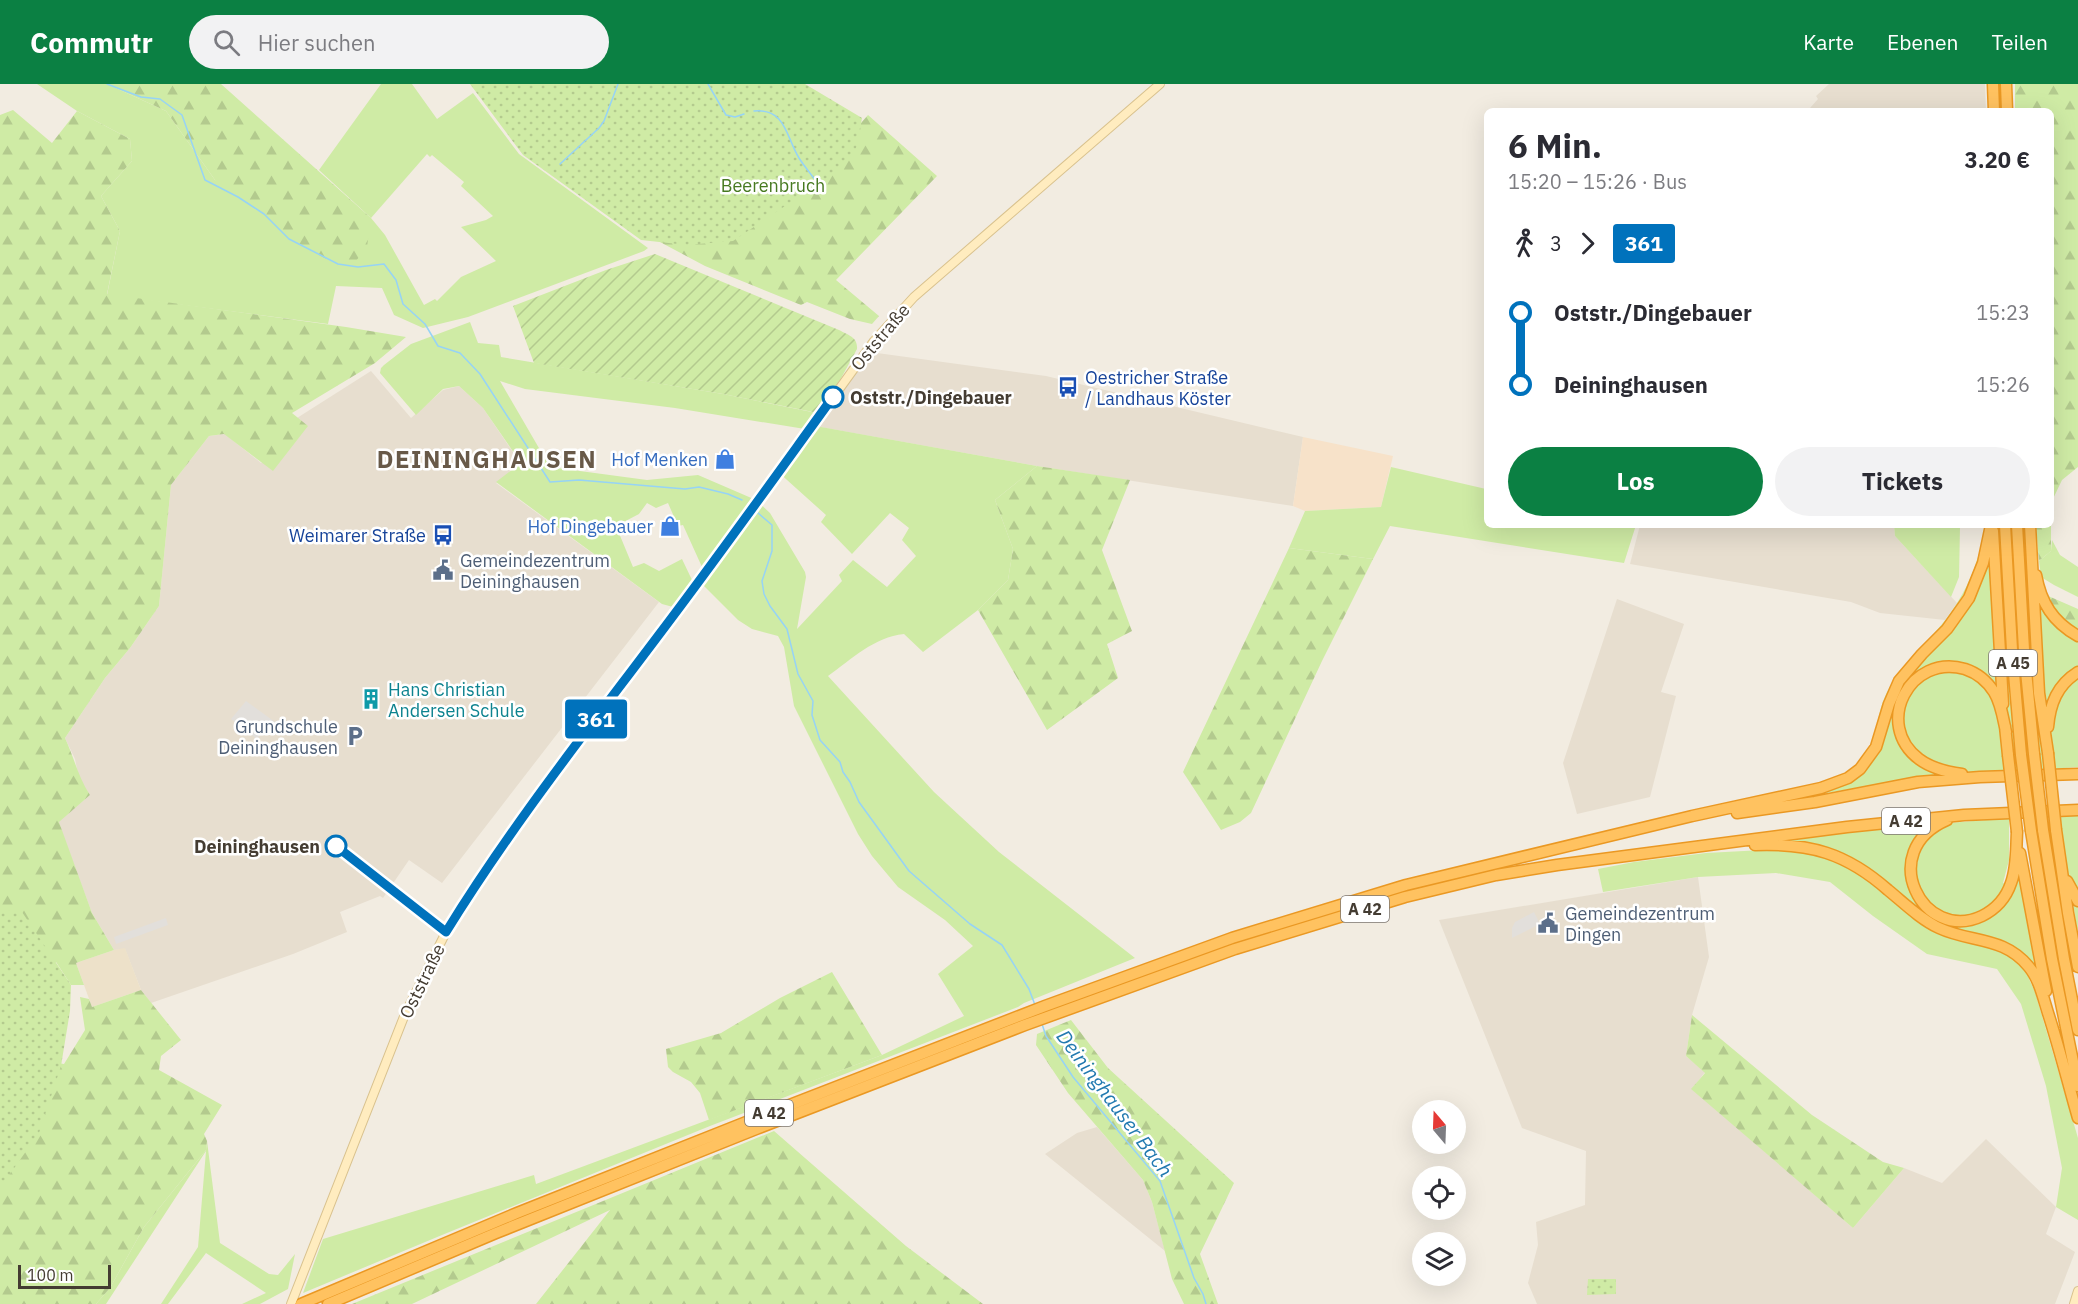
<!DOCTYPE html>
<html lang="de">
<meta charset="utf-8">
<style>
body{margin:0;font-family:"IBM Plex Sans",sans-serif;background:#f2f2f3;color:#2b2b33;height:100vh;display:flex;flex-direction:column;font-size:22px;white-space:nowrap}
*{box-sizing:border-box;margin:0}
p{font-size:20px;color:#7c7c81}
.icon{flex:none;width:33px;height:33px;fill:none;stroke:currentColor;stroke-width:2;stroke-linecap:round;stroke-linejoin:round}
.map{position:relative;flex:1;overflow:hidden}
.side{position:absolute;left:1484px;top:24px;width:570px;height:420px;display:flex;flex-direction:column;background:#fff;border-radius:9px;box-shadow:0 6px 24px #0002}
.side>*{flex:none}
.badge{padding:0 12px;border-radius:4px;font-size:21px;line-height:39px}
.needle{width:39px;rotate:341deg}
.tools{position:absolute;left:1412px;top:1016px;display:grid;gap:12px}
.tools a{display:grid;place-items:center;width:54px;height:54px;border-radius:50%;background:#fff;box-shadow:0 6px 24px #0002;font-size:30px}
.scale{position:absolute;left:18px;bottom:15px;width:93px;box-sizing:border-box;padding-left:6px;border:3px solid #443c32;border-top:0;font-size:16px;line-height:21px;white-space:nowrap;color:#443c32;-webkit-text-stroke:4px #fff;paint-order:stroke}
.map>.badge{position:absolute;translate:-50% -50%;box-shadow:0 0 0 3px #fff}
.legs{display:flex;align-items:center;gap:9px;height:66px;padding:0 24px;font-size:20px}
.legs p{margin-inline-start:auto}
.headline{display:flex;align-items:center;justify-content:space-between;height:102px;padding:0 24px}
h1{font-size:33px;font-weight:700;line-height:45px}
.cta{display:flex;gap:12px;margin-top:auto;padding:12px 24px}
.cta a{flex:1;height:69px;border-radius:36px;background:#0b8043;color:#fff;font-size:24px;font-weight:700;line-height:69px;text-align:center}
.cta a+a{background:#f2f2f3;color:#2b2b33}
ul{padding:0 24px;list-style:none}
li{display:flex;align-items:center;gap:21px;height:72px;font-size:22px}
li i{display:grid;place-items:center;width:9px;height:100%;margin:0 8px;background:currentColor}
li i::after{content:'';width:15px;height:15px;margin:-8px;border:4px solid;border-radius:50%;background:#fff}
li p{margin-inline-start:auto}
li:first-child i{background:linear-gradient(#0000 50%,currentColor 0)}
li:last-child i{background:linear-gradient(currentColor 50%,#0000 0)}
header{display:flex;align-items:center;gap:36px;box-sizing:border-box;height:84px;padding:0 30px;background:#0b8043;color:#fff}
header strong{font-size:28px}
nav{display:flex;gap:33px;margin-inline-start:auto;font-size:21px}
.search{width:420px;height:54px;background:#f2f2f3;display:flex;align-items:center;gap:15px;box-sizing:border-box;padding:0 21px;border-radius:33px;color:#7c7c81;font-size:22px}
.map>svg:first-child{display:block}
</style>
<header>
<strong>Commutr</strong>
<div class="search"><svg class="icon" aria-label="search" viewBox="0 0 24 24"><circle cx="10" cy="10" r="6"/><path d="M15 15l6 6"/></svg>Hier suchen</div>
<nav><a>Karte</a><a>Ebenen</a><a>Teilen</a></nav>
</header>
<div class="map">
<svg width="2078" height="1220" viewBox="0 0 2078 1220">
<defs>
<pattern id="forest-firs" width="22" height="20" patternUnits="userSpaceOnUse" patternTransform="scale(1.5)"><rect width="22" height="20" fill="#cfeba5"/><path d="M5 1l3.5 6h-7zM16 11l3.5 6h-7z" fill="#b3ca8e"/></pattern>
<pattern id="park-dots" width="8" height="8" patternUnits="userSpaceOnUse" patternTransform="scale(1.5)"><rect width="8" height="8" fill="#cfeba5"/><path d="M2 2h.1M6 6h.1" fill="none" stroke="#b3ca8e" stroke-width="1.8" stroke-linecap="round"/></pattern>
<pattern id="garden-furrows" width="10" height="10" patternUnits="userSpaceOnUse" patternTransform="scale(1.5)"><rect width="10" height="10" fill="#cfeba5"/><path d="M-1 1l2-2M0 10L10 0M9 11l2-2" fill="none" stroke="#b3ca8e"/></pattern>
</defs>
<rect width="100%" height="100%" fill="#f2ece1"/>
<path fill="#e7decf" d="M 1829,0 L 1985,0 L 1986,27 L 1815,27 L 1810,24 L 1818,15 L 1816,12 Z
M 877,269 L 1046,292 L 1303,353 L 1293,422 L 1037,382 L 809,341 L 839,298 Z
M 371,287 L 411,334 L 443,306 L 459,302 L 483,324 L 521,380 L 496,399 L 659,518 L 442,799 L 409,776 L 383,814 L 380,812 L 340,828 L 347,848 L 293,870 L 151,919 L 141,906 L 125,865 L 114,866 L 92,829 L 58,738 L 90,711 L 79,695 L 75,675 L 65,654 L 105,594 L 130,564 L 159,522 L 171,401 L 209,352 L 225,350 L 261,379 L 307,342 L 297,334 Z
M 1640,441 L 1894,441 L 1895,452 L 1957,519 L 1945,536 L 1880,529 L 1851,518 L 1630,480 Z
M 1617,515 L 1684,540 L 1661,608 L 1676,612 L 1650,713 L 1577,730 L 1563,679 Z
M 1698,793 L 1709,873 L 1692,931 L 1686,972 L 1705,988 L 1692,1005 L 1853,1144 L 1904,1084 L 1942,1099 L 1986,1055 L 2056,1123 L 2046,1150 L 2075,1168 L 2055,1220 L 1537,1220 L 1528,1199 L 1538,1161 L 1536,1138 L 1585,1121 L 1586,1067 L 1522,1044 L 1439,836 Z
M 1097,1043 L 1143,1096 L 1152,1118 L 1165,1167 L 1045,1070 L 1077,1049 Z"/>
<path fill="#f7e2c9" d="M 1303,353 L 1393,372 L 1381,423 L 1305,427 L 1293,422 Z"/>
<path fill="#ede1c9" d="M 125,864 L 141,906 L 92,923 L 76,879 L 114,866 Z"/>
<path fill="#cfeba5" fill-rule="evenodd" d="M 37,0 L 107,0 L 166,27 L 215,96 L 371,134 L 319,86 L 381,0 L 412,0 L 437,35 L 473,9 L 519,70 L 648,164 L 644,167 L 468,233 L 423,244 L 394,231 L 382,204 L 336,202 L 328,240 L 107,211 L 120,147 L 101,112 L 132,77 L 130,55 L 77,27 ZM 427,70 L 430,73 L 432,71 L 464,98 L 461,102 L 493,132 L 486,136 L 461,143 L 496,177 L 461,193 L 437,217 L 435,215 L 424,221 L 385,151 L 371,134 Z
M 470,238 L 478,259 L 499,261 L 501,273 L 723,310 L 817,329 L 810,341 L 1037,382 L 995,416 L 1013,465 L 1008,496 L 978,526 L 923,568 L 904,550 C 874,553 852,575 828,592 L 934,708 L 999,768 L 1135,874 L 1024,919 L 1018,923 L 710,1042 L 442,1151 L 303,1209 L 323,1155 L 534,1091 L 536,1100 L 882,971 L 964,932 L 938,890 L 973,862 L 945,836 L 898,803 L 872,772 L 858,750 L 794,622 L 784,563 L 778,552 L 752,545 L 738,536 L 695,493 L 702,483 L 683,441 L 678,442 L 668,419 L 656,424 L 647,419 L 639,430 L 616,442 L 633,483 L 644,479 L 659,487 L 682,475 L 692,496 L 673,523 L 662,520 L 496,398 L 521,379 L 483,324 L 459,302 L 443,305 L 416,331 L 380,289 L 381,284 L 384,281 L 411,260 ZM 500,297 L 525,305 L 675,324 L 805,345 L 777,387 L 826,431 L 821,438 L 852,470 L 890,429 L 909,444 L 902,456 L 916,472 L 887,503 L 853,476 L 839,491 L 842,497 L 797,545 L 806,493 L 805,488 L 770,429 L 756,416 L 698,391 L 647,396 L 550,383 Z
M 1391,383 L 1486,405 L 1486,441 L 1636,441 L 1624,479 L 1390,442 L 1373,475 L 1289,464 L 1305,427 L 1381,423 Z
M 1894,441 L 1953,441 L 1960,443 L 1959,493 L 1951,513 L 1895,452 Z
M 2052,456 L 2060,471 L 2078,483 L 2078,513 L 2054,501 L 2041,493 L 2039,477 L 2051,467 Z
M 1980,466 L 2039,512 L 2078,556 L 2078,683 L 1907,695 L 1781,717 C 1808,705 1842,697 1862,675 C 1877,659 1876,634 1884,615 C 1897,583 1925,562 1946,535 C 1962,514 1973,492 1980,466 Z
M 2060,731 L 2078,732 L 2078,850 L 2061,745 Z
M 2009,734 L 2009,776 L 2003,799 L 2015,803 L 2020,789 L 2039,891 L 2029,895 L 2035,908 L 2078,1054 L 2078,1136 L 2056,1123 L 2062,1084 L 2046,1002 L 2021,920 L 1997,885 L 1927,870 L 1873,832 L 1830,798 L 1776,789 L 1698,793 L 1603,808 L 1598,785 L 1634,778 L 1706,769 L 1763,766 L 1801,768 L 1814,760 L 1771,756 L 1829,749 Z
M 207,1057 L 220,1159 L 269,1190 L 278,1191 L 295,1170 L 288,1205 L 260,1220 L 242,1220 L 266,1209 L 206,1169 L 168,1220 L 161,1220 L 198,1163 L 206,1067 L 106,1220 L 96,1220 L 110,1204 L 144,1143 L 206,1066 Z"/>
<path fill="url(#forest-firs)" d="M 107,0 L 221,0 L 371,134 L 367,163 L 348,187 L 269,143 L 215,96 L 166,27 Z
M 803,0 L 861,39 L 868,31 L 937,92 L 836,196 L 879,232 L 872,240 L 850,235 L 807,218 L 801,221 L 705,182 L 645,150 Z
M 2015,0 L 2078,0 L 2078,383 L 2062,396 L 2051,419 L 2050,27 L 2015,27 Z
M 13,26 L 52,59 L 77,27 L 130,55 L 132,77 L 101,112 L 120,147 L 107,210 L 346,243 L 406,253 L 375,279 L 292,329 L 308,342 L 273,387 L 224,350 L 209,352 L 171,401 L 159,522 L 130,564 L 105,594 L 65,654 C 74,673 78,693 90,711 L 59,738 L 92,829 L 114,866 L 76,879 L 84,901 L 71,901 L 56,878 L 0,951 L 0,31 Z
M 1037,382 L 1130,396 L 1102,466 L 1132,547 L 1107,560 L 1118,594 L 1047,646 L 978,526 L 1008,496 L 1013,465 L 995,416 Z
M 2051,434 L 2051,467 L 2039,477 L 2036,441 L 2050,441 Z
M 1289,464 L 1373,475 L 1322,577 L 1251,729 L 1240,738 L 1221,746 L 1183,688 Z
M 2046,511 L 2078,525 L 2078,545 C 2062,538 2053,527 2046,511 Z
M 832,888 L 882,971 L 709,1036 L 700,1009 L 691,998 L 673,988 L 668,983 L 666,965 L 721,949 L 780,914 Z
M 141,906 L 181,956 L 161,972 L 159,986 L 222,1021 L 204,1050 L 207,1057 L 206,1066 L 144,1143 L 110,1204 L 96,1220 L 0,1220 L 0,970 L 64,980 L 85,946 L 80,913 L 89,915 L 92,923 Z
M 1692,931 L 1812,1031 L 1883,1078 L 1904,1084 L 1853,1144 L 1691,1005 L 1705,989 L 1686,972 Z
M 1071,936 L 1108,984 L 1234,1099 L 1200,1170 L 1218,1220 L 1184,1220 L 1172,1195 L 1152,1118 L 1143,1096 L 1068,1009 L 1036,961 L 1037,950 Z
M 774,1047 L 906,1162 L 983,1220 L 536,1220 L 610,1126 L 412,1220 L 352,1220 Z"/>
<path fill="url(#park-dots)" d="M 470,0 L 805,0 L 862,34 C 858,58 859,68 840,85 L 733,157 L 687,161 L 641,156 L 523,71 Z
M 0,826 L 22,828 L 71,901 L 70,927 L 61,982 L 39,1049 L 0,1104 Z
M 1588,1195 L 1616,1195 L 1616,1210 L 1587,1211 Z"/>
<path fill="url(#garden-furrows)" d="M 655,170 L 839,246 C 848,251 858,253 857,265 L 839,298 L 818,329 L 723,310 L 534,279 L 513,222 L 606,186 Z"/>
<path fill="#e2dfdb" d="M 246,617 L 279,641 L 273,648 L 266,643 L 257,655 L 231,635 Z
M 1534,828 L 1540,840 L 1512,854 L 1512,844 L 1515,838 Z
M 166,834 L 168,841 L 116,860 L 114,853 Z"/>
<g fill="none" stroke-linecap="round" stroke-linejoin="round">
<path stroke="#96d3f6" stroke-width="1.5" d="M 107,0 L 141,13 L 160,15 L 182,31 L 205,96 L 238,113 L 264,130 L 289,155 L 338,180 L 358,183 L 384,180 L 396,196 L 403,220 L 425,240 L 438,262 L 460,269 L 480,290 L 550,398 L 579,396 L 685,405 L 699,403 L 728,410 L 742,416
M 708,0 L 726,31 L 735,33 L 744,30
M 754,27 C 786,24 786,53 799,74 C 804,82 811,90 816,97
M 560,80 L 599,44 L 604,37 L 618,0
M 758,429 L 772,441 L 772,467 L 762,497 L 764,510 L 770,522 L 787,545 L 798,590 L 813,617 L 812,631 L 820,656 L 840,678 L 843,688 L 850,698 L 859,718 L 909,787 L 970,840 L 1002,861 L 1029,905 L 1035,921
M 1042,940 L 1046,952 L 1073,993 L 1160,1097 L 1194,1194 L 1203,1210 L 1206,1220"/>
<g stroke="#d9c28e" stroke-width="10">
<path id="secondary" d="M 291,1220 L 405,930 L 446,848 L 479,795 L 530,723 L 748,431 L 874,257 L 914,213 L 1160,0
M 2074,1220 L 2078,1207"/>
</g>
<g stroke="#ea9823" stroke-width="13">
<path id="motorway" d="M 1993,0 L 1994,27
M 2006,0 L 2007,27
M 2005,441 L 2012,566 L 2021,671
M 2017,441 L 2024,566 L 2034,670
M 2030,441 L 2039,609 L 2048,669
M 1993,447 L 2003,620
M 2036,491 C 2041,519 2053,538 2078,552
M 2005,642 L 2008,671
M 2048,643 C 2050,620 2057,601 2078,588
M 1962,690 C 1947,688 1931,684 1919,675 C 1873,640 1910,569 1965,585 C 1977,589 1987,597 1994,608 C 2001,619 2003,634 2006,648
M 1737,729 L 1815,718 L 1918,698 L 1980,693 L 2078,690
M 1947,736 C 1875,767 1923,860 1982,832 C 1996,825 2006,814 2011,799 C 2017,783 2016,765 2017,748
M 2043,746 L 2064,875 L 2078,946
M 2056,746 L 2068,829 L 2078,883
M 2031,747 L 2052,875 L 2078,1002
M 1755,761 C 1810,759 1846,769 1888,806 C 1904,819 1920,835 1939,844 C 1971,859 2004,852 2029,883 C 2039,895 2043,913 2048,929 C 2059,963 2068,999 2078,1034
M 2020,769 L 2046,907
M 2067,797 L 2078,817
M 301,1220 L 517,1129 L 764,1031 L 1045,922 L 1232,854 L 1406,801 L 1692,732 L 1821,704 L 1848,694 L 1860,685 L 1876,663 L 1889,620 L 1899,597 L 1922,570 L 1947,545 L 1969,514 L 1983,479 L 1991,441
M 328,1220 L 496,1149 L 756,1045 L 1025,941 L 1235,865 L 1405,813 L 1496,791 L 1557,781 L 1847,743 L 1964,731 L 2078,726"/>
</g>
<use href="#secondary" stroke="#ffecbf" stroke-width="8"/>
<use href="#motorway" stroke="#ffc260" stroke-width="10"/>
<g stroke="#ea9823" stroke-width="13" stroke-linecap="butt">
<path id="motorway-bridge" d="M 2048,669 L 2056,746
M 2034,670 L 2043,746
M 2008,671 L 2017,748
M 2021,671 L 2031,747"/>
</g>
<use href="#motorway-bridge" stroke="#ffc260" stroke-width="10"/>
</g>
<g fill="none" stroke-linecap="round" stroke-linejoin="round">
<g stroke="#fff" stroke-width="14">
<path id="line-1" d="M 336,762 L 446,848 C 510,744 585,649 658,552 C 718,473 775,393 833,313"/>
</g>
<use href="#line-1" stroke="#0072bc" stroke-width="9"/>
</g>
<defs>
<g id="bus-bare" transform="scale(1.62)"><path d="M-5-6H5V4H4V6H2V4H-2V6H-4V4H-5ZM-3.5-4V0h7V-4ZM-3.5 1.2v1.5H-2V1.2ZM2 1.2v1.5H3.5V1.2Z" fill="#1a4fb4" stroke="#fff" stroke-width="2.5" paint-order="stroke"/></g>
<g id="shop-bare" transform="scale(1.62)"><path d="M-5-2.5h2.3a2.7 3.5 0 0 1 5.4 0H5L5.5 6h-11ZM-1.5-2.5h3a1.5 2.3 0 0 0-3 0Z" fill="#3f7fe0" stroke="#fff" stroke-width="2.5" paint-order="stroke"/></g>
<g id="civic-bare" transform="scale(1.62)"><path d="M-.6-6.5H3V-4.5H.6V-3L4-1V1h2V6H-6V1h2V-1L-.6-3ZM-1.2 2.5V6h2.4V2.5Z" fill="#5c6f8a" stroke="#fff" stroke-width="2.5" paint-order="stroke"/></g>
<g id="building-bare" transform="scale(1.62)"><path d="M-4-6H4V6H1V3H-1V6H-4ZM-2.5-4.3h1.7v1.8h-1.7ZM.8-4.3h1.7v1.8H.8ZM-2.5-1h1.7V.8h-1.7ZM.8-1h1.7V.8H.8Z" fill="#0f9aa8" stroke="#fff" stroke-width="2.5" paint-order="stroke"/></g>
<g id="parking-bare" transform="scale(1.62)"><path d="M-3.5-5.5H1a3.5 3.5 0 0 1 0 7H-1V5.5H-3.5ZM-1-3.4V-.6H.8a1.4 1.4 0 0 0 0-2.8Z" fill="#5c6f8a" stroke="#fff" stroke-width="2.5" paint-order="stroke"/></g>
</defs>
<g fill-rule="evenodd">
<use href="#bus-bare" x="1068" y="303"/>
<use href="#shop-bare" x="725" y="375"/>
<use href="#shop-bare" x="670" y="442"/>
<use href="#bus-bare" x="443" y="451"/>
<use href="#civic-bare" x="443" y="486"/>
<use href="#building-bare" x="371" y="615"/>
<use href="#parking-bare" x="355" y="652"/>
<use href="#civic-bare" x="1548" y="839"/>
</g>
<g fill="#fff" stroke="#0072bc" stroke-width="3">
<circle cx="833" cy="313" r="10"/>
<circle cx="336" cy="762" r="10"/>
</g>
<g text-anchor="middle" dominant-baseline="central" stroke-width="5" stroke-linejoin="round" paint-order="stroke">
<g fill="#fff" stroke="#7c7670" stroke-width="1.5">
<rect x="1989" y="566" width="48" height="26" rx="4.5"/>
<rect x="1882" y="724" width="48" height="26" rx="4.5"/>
<rect x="1341" y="812" width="48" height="26" rx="4.5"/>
<rect x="745" y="1016" width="48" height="26" rx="4.5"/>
</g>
<g font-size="16" font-weight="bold" fill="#443c32">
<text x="2013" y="579">A 45</text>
<text x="1906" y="737">A 42</text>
<text x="1365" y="825">A 42</text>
<text x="769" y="1029">A 42</text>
</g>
<g font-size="18" fill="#477a21" stroke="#fff">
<text x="773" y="101">Beerenbruch</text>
</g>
<g font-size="18" fill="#443c32" stroke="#fff">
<text transform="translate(880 253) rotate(-50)">Oststraße</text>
<text transform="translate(422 897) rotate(-64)">Oststraße</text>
</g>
<g font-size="18" fill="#164399" stroke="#fff" text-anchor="start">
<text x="1085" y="293">Oestricher Straße<tspan x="1085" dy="21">/ Landhaus Köster</tspan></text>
<text x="426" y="451" text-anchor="end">Weimarer Straße</text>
</g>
<g font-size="18" font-weight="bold" fill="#443c32" stroke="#fff" text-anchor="start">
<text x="850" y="313">Oststr./Dingebauer</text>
<text x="320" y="762" text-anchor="end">Deininghausen</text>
</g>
<g font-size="18" fill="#366cbe" stroke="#fff" text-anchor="end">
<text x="708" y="375">Hof Menken</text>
<text x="653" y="442">Hof Dingebauer</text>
</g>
<g font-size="18" fill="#4e5e75" stroke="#fff" text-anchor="start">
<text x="460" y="476">Gemeindezentrum<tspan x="460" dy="21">Deininghausen</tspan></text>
<text x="338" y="642" text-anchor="end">Grundschule<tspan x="338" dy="21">Deininghausen</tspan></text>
<text x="1565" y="829">Gemeindezentrum<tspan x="1565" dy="21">Dingen</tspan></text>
</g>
<g font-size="18" fill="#0d838f" stroke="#fff" text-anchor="start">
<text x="388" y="605">Hans Christian<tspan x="388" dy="21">Andersen Schule</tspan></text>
</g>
<g font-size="20" font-style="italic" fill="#227ab0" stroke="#fff">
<text transform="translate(1115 1019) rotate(53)">Deininghauser Bach</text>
</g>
<g font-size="24" font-weight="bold" letter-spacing="1.5" fill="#685948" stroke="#fff">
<text x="487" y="375">DEININGHAUSEN</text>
</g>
</g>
</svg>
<div class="tools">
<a><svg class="needle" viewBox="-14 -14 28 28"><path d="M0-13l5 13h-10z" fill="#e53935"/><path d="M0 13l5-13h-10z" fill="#7c7c81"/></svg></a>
<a><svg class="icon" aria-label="locate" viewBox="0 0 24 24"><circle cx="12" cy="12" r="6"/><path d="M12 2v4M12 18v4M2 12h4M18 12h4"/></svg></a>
<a><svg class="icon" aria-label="layers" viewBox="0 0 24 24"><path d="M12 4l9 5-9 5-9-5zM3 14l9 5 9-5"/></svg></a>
</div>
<div class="scale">100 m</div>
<b class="badge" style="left:596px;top:635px;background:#0072bc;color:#fff">361</b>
<section class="side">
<div class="headline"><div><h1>6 Min.</h1><p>15:20 – 15:26 · Bus</p></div><b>3.20 €</b></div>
<div class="legs"><svg class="icon" aria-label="walk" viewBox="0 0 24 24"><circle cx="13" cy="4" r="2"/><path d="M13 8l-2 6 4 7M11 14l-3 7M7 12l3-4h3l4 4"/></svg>3<svg class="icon" aria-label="forward" viewBox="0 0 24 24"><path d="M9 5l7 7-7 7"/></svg><b class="badge" style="background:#0072bc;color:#fff">361</b></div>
<ul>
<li><i style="color:#0072bc"></i><b>Oststr./Dingebauer</b><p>15:23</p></li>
<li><i style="color:#0072bc"></i><b>Deininghausen</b><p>15:26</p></li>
</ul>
<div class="cta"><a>Los</a><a>Tickets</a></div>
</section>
</div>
